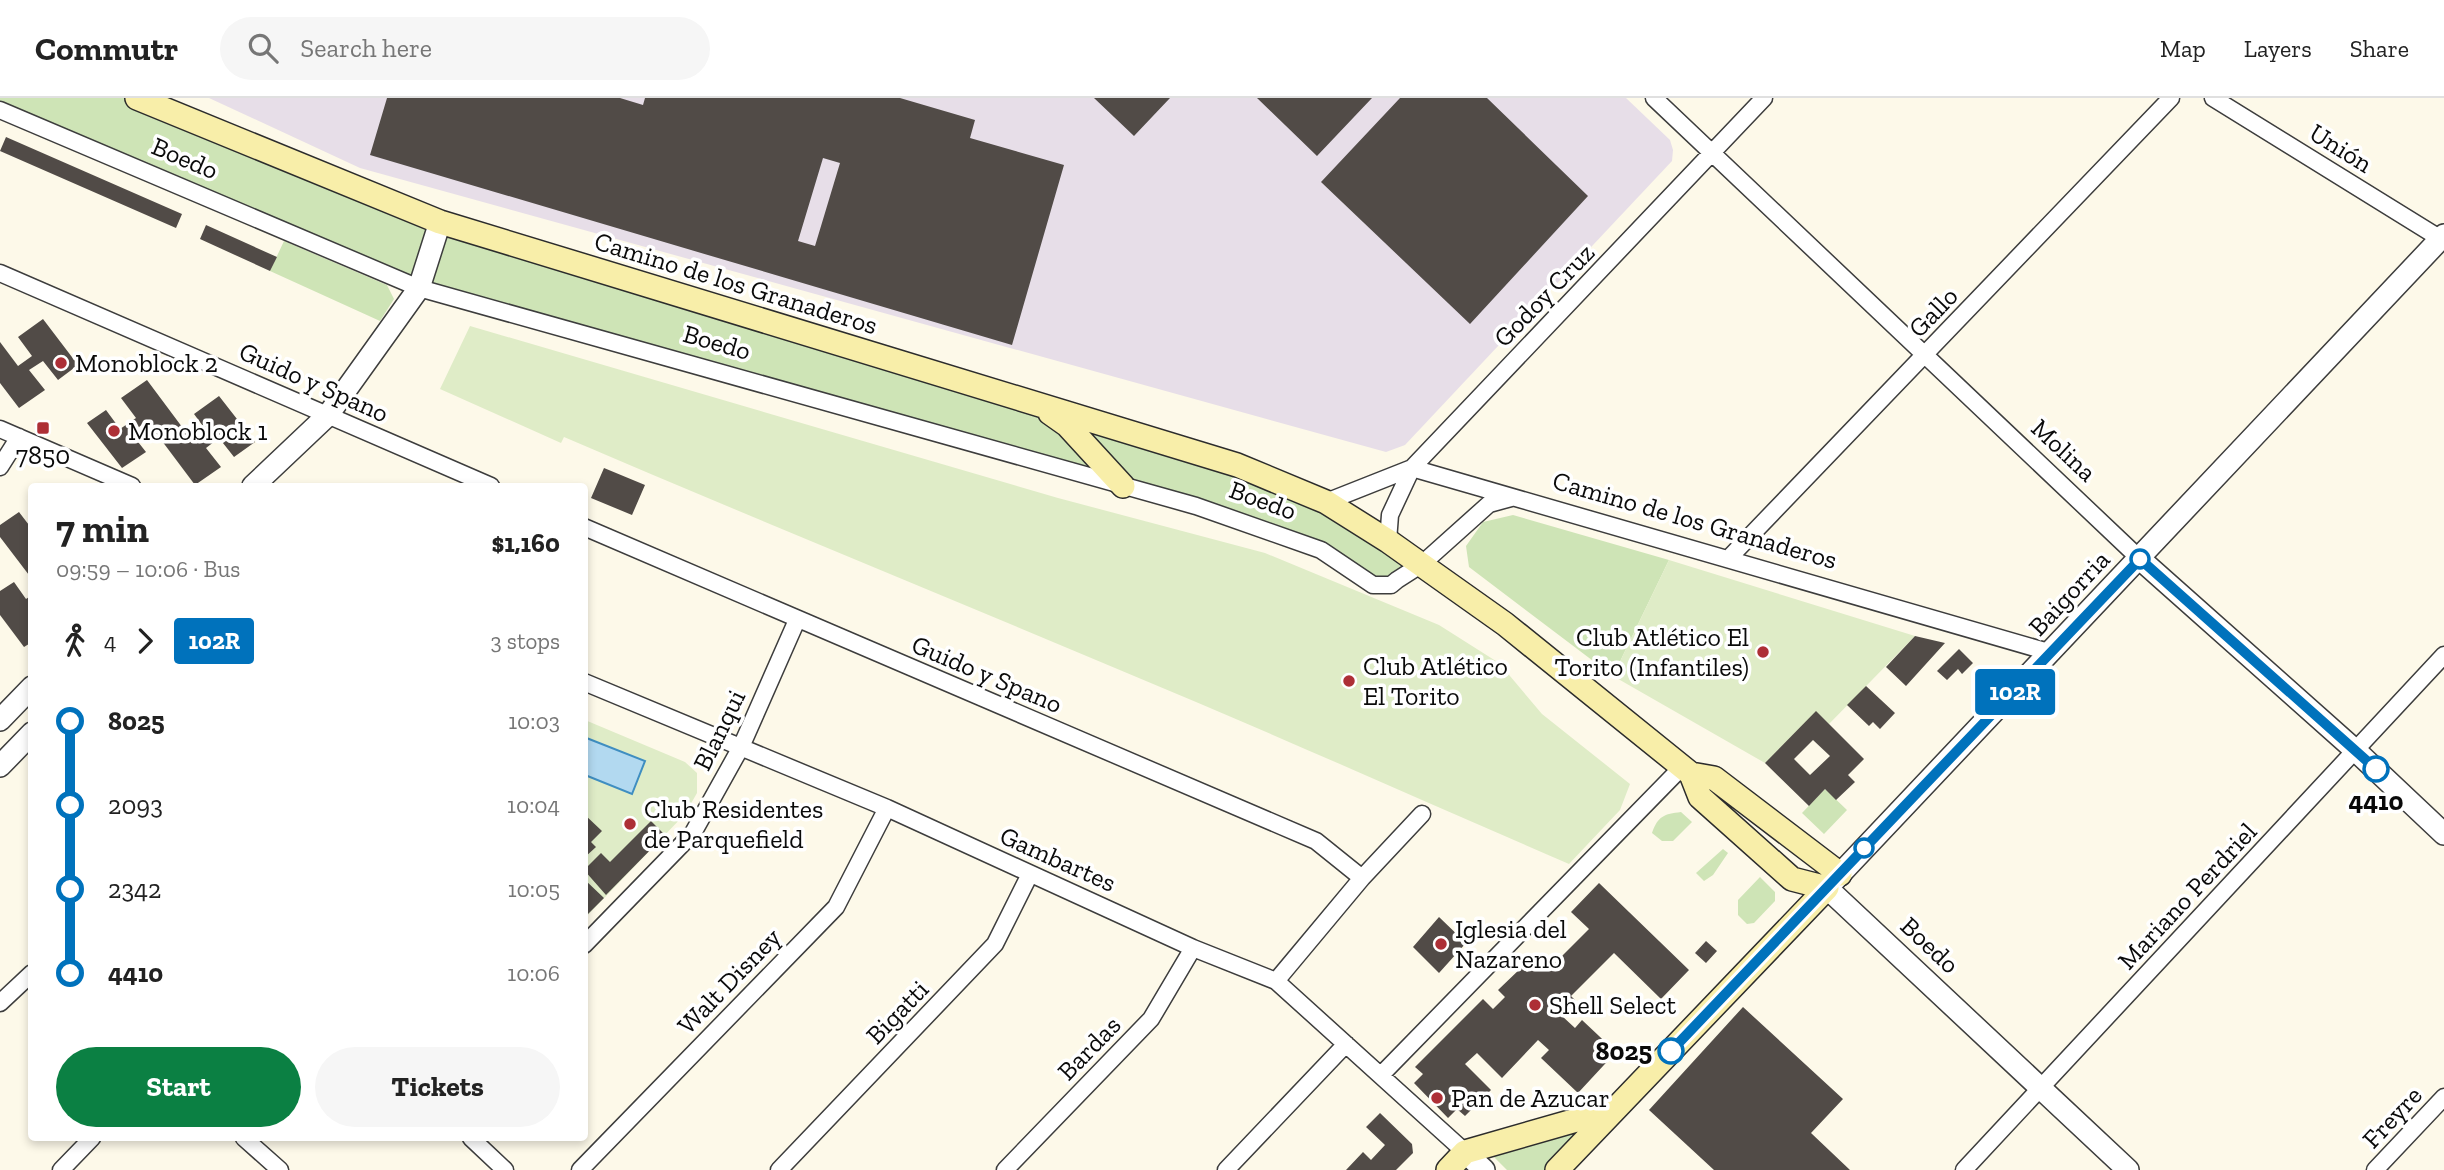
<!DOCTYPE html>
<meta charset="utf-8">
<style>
body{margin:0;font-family:"Zilla Slab",serif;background:#f6f6f6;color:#222;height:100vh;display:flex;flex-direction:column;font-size:26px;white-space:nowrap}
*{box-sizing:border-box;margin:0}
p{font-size:23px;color:#767676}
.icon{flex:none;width:38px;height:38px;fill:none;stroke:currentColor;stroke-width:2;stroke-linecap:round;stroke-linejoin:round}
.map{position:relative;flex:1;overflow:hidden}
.details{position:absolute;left:28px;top:385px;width:560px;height:658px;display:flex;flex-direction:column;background:#fff;border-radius:7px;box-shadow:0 4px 10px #0003}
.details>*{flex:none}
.badge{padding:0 14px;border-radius:5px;font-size:24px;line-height:46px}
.map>.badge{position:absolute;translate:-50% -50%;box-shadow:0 0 0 4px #fff}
.legs{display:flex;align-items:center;gap:10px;height:77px;padding:0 28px;font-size:23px}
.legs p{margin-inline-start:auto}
.head{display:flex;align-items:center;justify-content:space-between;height:119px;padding:0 28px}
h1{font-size:38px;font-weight:700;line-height:52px}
.action{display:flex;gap:14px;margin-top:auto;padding:14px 28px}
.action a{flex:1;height:80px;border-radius:42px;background:#0b8043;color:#fff;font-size:28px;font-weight:700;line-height:80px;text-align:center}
.action a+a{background:#f6f6f6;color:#222}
ul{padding:0 28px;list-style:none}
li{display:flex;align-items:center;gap:24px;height:84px;font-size:26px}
li i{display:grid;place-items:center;width:10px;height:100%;margin:0 9px;background:currentColor}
li i::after{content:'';width:18px;height:18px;margin:-9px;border:5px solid;border-radius:50%;background:#fff}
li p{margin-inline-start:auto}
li:first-child i{background:linear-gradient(#0000 50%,currentColor 0)}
li:last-child i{background:linear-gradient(currentColor 50%,#0000 0)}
header{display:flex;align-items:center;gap:42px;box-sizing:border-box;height:98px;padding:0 35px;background:#fff;border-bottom:2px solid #e0e0e0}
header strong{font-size:33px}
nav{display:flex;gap:38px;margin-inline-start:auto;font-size:24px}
.search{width:490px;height:63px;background:#f6f6f6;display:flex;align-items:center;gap:18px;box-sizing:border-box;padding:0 24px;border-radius:38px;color:#767676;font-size:26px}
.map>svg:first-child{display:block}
</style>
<header>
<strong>Commutr</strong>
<div class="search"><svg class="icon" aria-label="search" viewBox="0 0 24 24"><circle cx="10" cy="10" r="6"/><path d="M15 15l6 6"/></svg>Search here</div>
<nav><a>Map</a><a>Layers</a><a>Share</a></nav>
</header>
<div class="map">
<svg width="2444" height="1072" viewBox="0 0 2444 1072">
<rect width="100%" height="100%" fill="#fdf9e9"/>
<path fill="#e7dee8" d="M 209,0 L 1626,0 L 1670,42 L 1673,52 L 1672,63 L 1405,347 L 1386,354 L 360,70 Z"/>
<path fill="#cee4b6" d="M 0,0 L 137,0 L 412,114 L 1237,367 L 1422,466 L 1373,487 L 1321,452 L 419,190 L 0,12 Z
M 284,143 L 387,187 L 394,201 L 380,223 L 270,173 Z
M 1513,417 L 1669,462 L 1613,578 L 1469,469 L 1466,448 L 1483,424 Z
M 1825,691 L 1847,712 L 1824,736 L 1802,715 Z
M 1681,714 L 1692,724 L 1673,743 L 1662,743 L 1652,735 C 1658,718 1664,716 1681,714 Z
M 1723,751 L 1728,755 L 1713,777 L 1704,783 L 1696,775 Z
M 1760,779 L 1775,794 L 1775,803 L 1754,825 L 1747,826 L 1738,817 L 1738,802 Z
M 1589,1031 L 1549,1072 L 1507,1072 L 1493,1058 Z"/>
<path fill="#dfecc7" d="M 470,228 L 1058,400 L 1265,455 L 1439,527 L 1499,565 L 1542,616 L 1630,686 L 1620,712 L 1569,766 C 1444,712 1321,657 1196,604 C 986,515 774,429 564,339 L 561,345 L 440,291 Z
M 1669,462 L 1915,538 L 1829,626 L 1816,614 L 1765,665 L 1613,578 Z
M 585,622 L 685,664 L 697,675 L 697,695 L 685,716 L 585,820 Z"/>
<path fill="#b2d9f0" stroke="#3f8ec1" stroke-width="2" d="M 584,639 L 645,663 L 632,696 L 585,677 Z"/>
<path fill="#514b47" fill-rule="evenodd" d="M 387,0 L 620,0 L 643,7 L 645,0 L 900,0 L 975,22 L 970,40 L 1064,67 L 1012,247 L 370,57 ZM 823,60 L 840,65 L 815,148 L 798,143 Z
M 1094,0 L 1170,0 L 1134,38 Z
M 1257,0 L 1372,0 L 1317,58 Z
M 1400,0 L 1487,0 L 1588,98 L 1470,226 L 1321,84 Z
M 6,39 L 182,116 L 176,130 L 0,53 Z
M 206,127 L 277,159 L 270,173 L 200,141 Z
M 43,221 L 78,267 L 58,282 L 43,263 L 29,272 L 45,292 L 19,310 L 0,285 L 0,244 L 18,268 L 32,258 L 18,239 Z
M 147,282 L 194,345 L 208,335 L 194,316 L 219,298 L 255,344 L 234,359 L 219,340 L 206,350 L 221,369 L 195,387 L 147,323 L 131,335 L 146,354 L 122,370 L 87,325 L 106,312 L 120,331 L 136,320 L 121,300 Z
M 604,370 L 645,387 L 632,417 L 591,400 Z
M 19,414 L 32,431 L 32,481 L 0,439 L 0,427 Z
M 14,484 L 26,501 L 32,497 L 32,544 L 24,549 L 0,517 L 0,493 Z
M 1915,538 L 1945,545 L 1906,588 L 1886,569 Z
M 1959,551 L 1973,565 L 1962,576 L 1958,571 L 1947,582 L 1937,573 Z
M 1866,588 L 1895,615 L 1880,631 L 1873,624 L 1869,628 L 1847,607 Z
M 1816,613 L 1864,661 L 1848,677 L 1855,684 L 1836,702 L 1825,691 L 1809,708 L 1765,665 ZM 1813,642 L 1830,658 L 1810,677 L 1794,661 Z
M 584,716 L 602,733 L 591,744 L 596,749 L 584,760 Z
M 651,723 L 665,737 L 606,797 L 584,772 L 601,755 L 610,764 Z
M 584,781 L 604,800 L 584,820 Z
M 1599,785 L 1689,872 L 1661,901 L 1614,855 L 1571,898 L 1576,903 L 1562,918 L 1575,930 L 1582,922 L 1616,954 L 1578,995 L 1541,960 L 1549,952 L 1538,942 L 1502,980 L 1477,955 L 1465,966 L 1491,992 L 1465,1018 L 1457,1011 L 1448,1020 L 1414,985 L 1423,976 L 1415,969 L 1483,901 L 1493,911 L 1505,899 L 1498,892 L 1522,869 L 1527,874 L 1538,864 L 1547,873 L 1589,831 L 1571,814 Z
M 1439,819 L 1466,845 L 1439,875 L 1413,849 Z
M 1706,843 L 1717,853 L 1706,865 L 1695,855 Z
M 1743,909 L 1843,1001 L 1811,1035 L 1850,1072 L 1714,1072 L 1649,1012 Z
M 1380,1015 L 1412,1046 L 1413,1055 L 1396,1072 L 1346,1072 L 1363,1054 L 1371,1062 L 1385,1047 L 1366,1029 Z"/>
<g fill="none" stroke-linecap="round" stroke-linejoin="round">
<g stroke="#3d3d3d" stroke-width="19">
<path id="minor" d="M 1654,0 L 2140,461
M 2213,0 L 2444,143
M 0,12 L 419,190 L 1196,408 L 1321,452 L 1373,487 L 1391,487 L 1397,482 L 1422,466 L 1489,406 L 1511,400
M 0,175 L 491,388
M 0,331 L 132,388
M 0,369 L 19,339
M 1326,404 L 1412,370 L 2052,555
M 584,429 L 1316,743 L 1362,780
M 1388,443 L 1390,417 L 1412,370 L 1764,0
M 1729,460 L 2171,0
M 584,584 L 887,710 L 1193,850 L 1276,883 L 1465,1054
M 584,847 L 693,735 L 741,649 L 797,522
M 1276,883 L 1362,780 L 1422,716
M 0,905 L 32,875
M 1381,977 L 1682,669
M 244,1040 L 280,1072
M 471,1040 L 505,1072
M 61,1072 L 92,1040
M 580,1072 L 836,809 L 887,710
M 779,1072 L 995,846 L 1030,776
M 1005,1072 L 1151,921 L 1193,850
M 1226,1072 L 1346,946
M 1964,1072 L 2444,557
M 2375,1072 L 2444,999"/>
</g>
<g stroke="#3d3d3d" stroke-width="24">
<path id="tertiary" d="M 253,388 L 328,317 L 419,190 L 440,124
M 2140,461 L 2356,653 L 2444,736
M 0,622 L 32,589
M 0,668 L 32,635
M 1465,1054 L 1484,1072
M 2128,1072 L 1827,790 L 2444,137"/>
</g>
<g stroke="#2c2c2c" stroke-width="26">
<path id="secondary" d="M 137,0 L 440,124 L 1237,367 L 1326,404 L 1388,443 L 1505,526 L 1691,676 L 1700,699 L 1792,781 L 1827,790 L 1557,1072
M 1050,315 L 1067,327 L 1123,388
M 1691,676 L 1714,680 L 1840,776
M 1448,1072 L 1465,1054 L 1615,1011"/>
</g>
<use href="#minor" stroke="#fff" stroke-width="16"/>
<use href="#tertiary" stroke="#fff" stroke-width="21"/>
<use href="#secondary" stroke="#f8eea9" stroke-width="23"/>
</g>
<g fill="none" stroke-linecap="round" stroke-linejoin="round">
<g stroke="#fff" stroke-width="16">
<path id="line-1" d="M 1671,953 L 2140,461 L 2376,671"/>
</g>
<use href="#line-1" stroke="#0072bc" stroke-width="10"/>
</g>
<g fill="#ad2f36" stroke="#fff" stroke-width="2.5">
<circle cx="61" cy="265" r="7"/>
<rect x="36" y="323" width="14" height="14" rx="3.5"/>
<circle cx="114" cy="333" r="7"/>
<circle cx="1763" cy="554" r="7"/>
<circle cx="1349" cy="583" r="7"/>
<circle cx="630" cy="726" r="7"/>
<circle cx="1441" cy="846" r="7"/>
<circle cx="1535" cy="907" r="7"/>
<circle cx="1437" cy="1000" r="7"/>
</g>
<g fill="#fff" stroke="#0072bc" stroke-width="3.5">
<circle cx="2140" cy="461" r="9"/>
<circle cx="2376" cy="671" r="12"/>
<circle cx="1864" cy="750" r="9"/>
<circle cx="1671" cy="953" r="12"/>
</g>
<g text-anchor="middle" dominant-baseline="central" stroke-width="7" stroke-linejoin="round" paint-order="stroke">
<g font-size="26" fill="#0a0a0a" stroke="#fff">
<text transform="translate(2341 50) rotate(32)">Unión</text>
<text transform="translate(185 60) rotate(23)">Boedo</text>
<text transform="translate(736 185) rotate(17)">Camino de los Granaderos</text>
<text transform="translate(1544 197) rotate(-46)">Godoy Cruz</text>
<text transform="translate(1933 214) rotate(-46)">Gallo</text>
<text transform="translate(717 244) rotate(16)">Boedo</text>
<text transform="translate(314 284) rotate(24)">Guido y Spano</text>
<text transform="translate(2064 352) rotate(43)">Molina</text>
<text transform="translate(1263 402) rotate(20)">Boedo</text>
<text transform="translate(1695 422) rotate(16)">Camino de los Granaderos</text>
<text transform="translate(2069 495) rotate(-47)">Baigorria</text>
<text transform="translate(987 576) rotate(23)">Guido y Spano</text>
<text transform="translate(719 632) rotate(-64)">Blanqui</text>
<text transform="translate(1058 761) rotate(24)">Gambartes</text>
<text transform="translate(2187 798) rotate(-47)">Mariano Perdriel</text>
<text transform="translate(1930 847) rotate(43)">Boedo</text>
<text transform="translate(729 883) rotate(-46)">Walt Disney</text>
<text transform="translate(897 914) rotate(-46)">Bigatti</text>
<text transform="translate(1089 950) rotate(-46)">Bardas</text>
<text transform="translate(2392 1019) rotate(-47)">Freyre</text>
</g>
<g font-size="26" fill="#0a0a0a" stroke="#fff" text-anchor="start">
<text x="75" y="265">Monoblock 2</text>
<text x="128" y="333">Monoblock 1</text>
<text x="43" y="357" text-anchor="middle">7850</text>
<text x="1749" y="539" text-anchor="end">Club Atlético El<tspan x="1749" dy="30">Torito (Infantiles)</tspan></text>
<text x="1363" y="568">Club Atlético<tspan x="1363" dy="30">El Torito</tspan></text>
<text x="644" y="711">Club Residentes<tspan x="644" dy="30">de Parquefield</tspan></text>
<text x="1455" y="831">Iglesia del<tspan x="1455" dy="30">Nazareno</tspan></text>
<text x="1549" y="907">Shell Select</text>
<text x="1451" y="1000">Pan de Azucar</text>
</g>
<g font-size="26" font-weight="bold" fill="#0a0a0a" stroke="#fff">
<text x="2376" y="703">4410</text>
<text x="1652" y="953" text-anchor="end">8025</text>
</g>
</g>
</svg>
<b class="badge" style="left:2015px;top:594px;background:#0072bc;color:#fff">102R</b>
<section class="details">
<div class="head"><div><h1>7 min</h1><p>09:59 – 10:06 · Bus</p></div><b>$1,160</b></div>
<div class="legs"><svg class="icon" aria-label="walk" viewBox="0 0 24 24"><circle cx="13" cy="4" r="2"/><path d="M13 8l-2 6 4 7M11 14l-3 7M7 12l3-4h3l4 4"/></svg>4<svg class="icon" aria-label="forward" viewBox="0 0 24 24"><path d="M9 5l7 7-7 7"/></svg><b class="badge" style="background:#0072bc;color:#fff">102R</b><p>3 stops</p></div>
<ul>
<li><i style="color:#0072bc"></i><b>8025</b><p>10:03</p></li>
<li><i style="color:#0072bc"></i><span>2093</span><p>10:04</p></li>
<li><i style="color:#0072bc"></i><span>2342</span><p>10:05</p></li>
<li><i style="color:#0072bc"></i><b>4410</b><p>10:06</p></li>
</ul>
<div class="action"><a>Start</a><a>Tickets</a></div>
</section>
</div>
